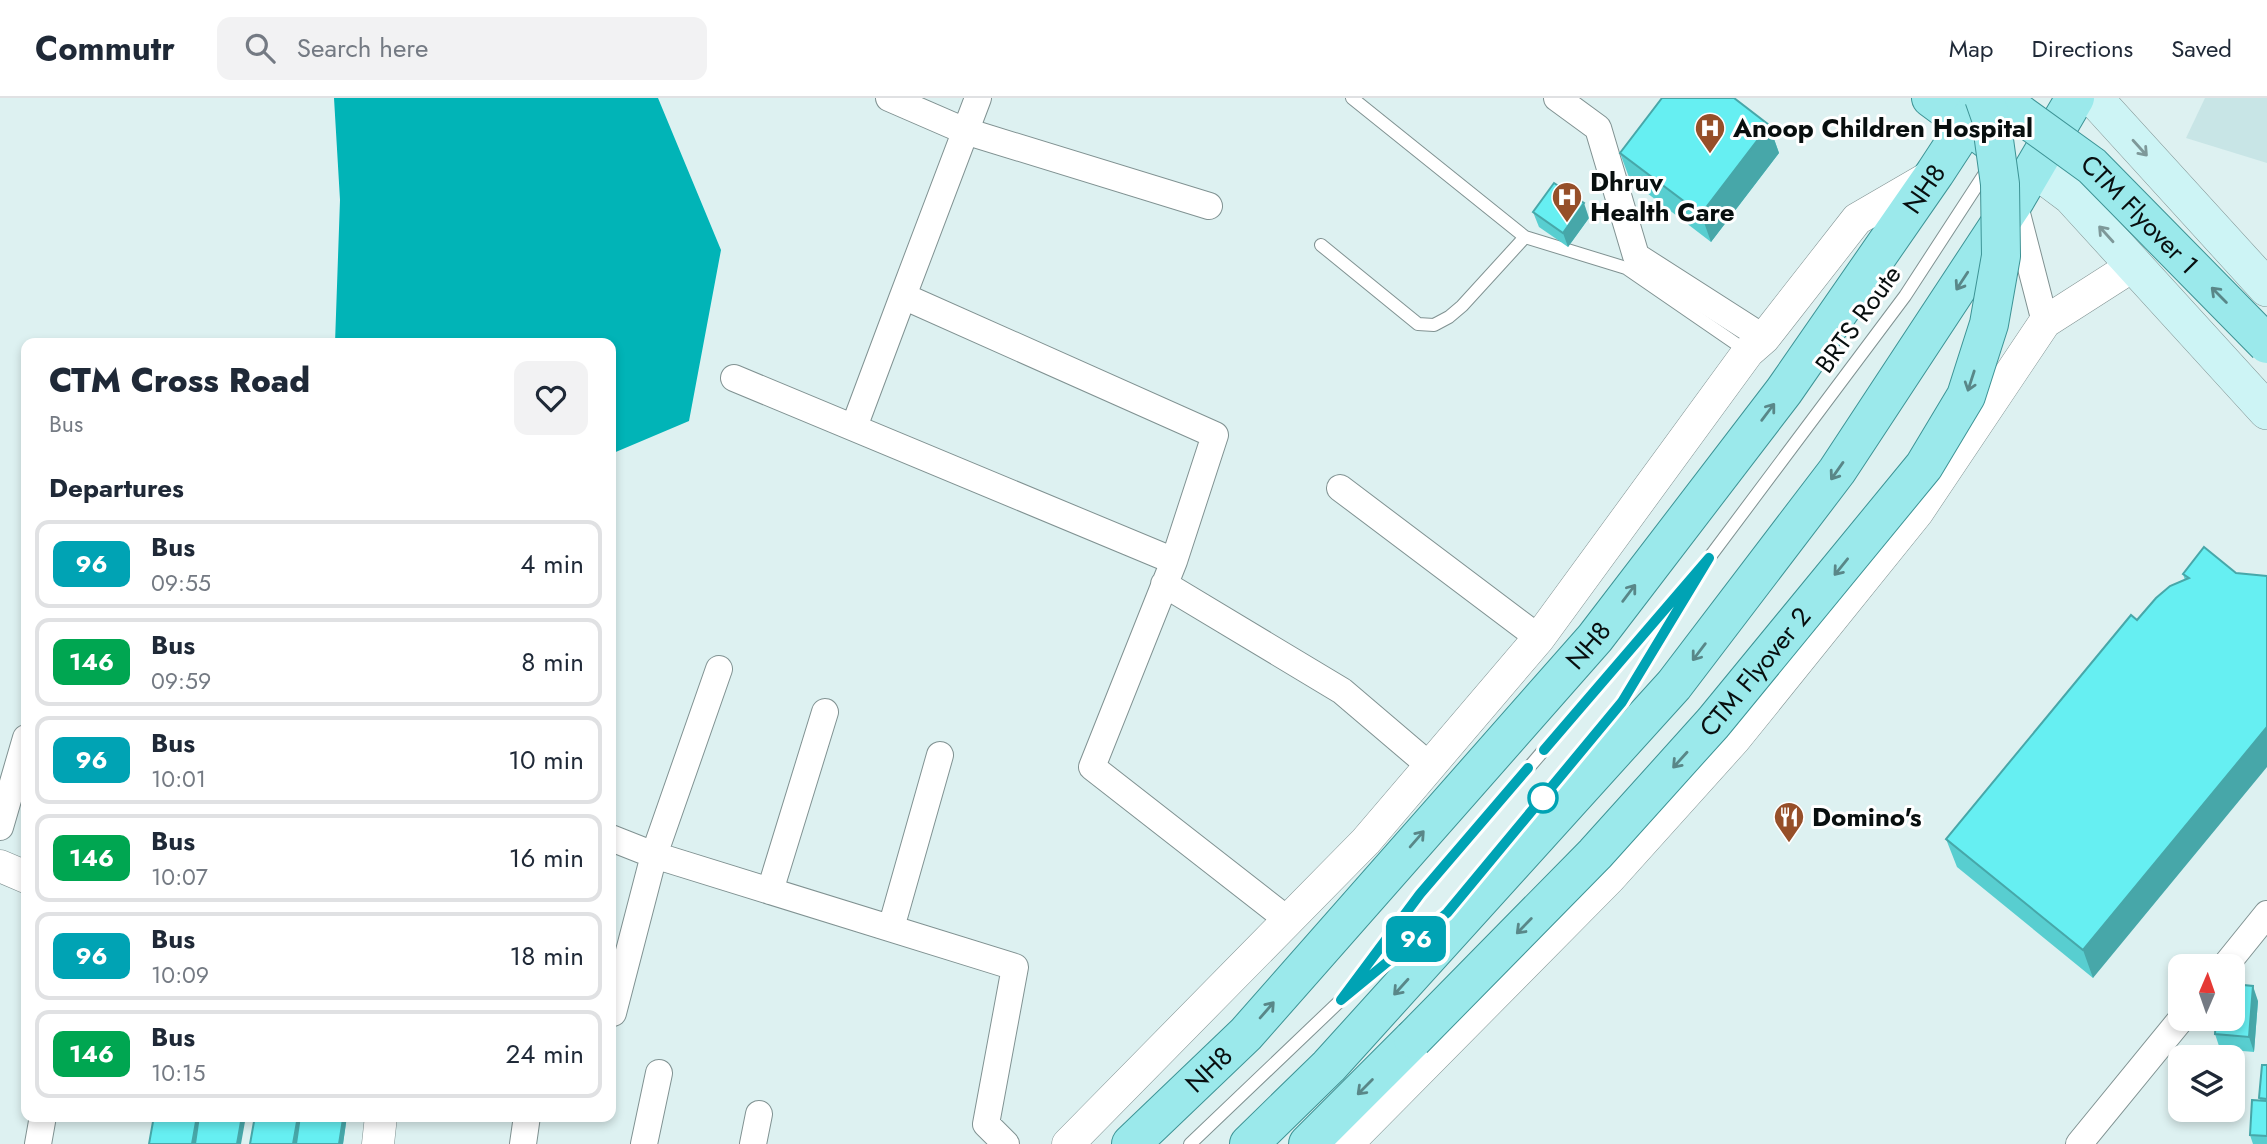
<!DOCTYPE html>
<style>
body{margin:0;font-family:Jost,sans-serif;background:#f2f2f3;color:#1f2937;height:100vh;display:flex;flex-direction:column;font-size:26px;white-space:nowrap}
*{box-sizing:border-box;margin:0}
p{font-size:23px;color:#747a83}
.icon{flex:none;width:38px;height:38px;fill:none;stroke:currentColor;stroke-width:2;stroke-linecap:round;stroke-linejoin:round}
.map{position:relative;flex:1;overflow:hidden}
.side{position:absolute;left:21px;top:240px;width:595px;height:784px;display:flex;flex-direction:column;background:#fff;border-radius:14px;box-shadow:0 4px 10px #0003}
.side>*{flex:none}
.badge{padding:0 14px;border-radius:10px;font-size:24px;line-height:46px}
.needle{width:46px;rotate:2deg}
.fabs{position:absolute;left:2168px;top:856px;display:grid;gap:14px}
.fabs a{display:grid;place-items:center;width:77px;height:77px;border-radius:14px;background:#fff;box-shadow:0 4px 10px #0003;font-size:35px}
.map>.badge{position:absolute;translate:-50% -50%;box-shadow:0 0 0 4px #fff}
h2{padding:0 28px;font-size:26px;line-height:63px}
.round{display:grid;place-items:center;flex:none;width:74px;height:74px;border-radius:14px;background:#f2f2f3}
.head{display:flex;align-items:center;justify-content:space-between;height:119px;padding:0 28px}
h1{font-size:33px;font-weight:800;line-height:52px}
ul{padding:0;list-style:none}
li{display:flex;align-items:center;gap:21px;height:88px;margin:0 14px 10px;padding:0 14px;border:4px solid #e0e1e3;border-radius:14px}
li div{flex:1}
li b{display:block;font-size:26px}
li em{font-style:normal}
li .badge{min-width:77px;font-weight:700;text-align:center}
header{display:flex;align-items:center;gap:42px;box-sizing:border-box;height:98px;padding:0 35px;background:#fff;border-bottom:2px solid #e0e1e3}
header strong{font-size:33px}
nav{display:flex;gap:38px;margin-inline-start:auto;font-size:24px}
.search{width:490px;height:63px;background:#f2f2f3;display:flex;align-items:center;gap:18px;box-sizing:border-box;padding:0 24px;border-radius:14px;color:#747a83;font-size:26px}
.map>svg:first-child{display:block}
</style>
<header>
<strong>Commutr</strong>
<div class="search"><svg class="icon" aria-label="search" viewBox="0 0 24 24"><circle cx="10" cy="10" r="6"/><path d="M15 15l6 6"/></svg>Search here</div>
<nav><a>Map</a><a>Directions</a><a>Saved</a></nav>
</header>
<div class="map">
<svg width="2267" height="1046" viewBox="0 0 2267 1046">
<rect width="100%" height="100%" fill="#ddf1f1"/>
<path fill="#c8e5e6" d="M 2205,0 L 2267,0 L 2267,65 L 2186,40 Z"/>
<path fill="#01b4b7" d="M 334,0 L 658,0 L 721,152 L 689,323 L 611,356 L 611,245 L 335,245 L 340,102 Z"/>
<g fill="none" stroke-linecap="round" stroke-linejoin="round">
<g stroke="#809292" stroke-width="14">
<path id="service" d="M 1352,0 L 1525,139 L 1626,170 L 1748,254
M 1321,147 L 1418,226 L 1434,227 L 1449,219 L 1462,208 L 1525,139
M 1504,747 L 1622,604 L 1690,490
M 1341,902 L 1420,796 L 1709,460 L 1905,198 L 1989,69
M 1190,1046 L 1341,902 L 1435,826"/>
</g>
<g stroke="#809292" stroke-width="28">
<path id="minor" d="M 889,0 L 965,33 L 1209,108
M 978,0 L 903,198 L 1215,337 L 1174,463
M 1557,0 L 1598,30 L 1636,158 L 1764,240
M 2014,104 L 2045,224
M 734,280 L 1174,463 L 1092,669 L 1288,822
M 854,329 L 903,198
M 1340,390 L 1539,540
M 1164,486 L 1342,593 L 1430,668
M 0,729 L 26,640
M 611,740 L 654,757 L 1015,869 L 986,1026 L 1006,1046
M 770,793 L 825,614
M 891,830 L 940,657
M 2225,868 L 2267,816
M 613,915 L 654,757 L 719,571
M 38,1046 L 43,1018
M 523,1046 L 527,1018
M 644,1046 L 659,975
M 753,1046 L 759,1016
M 2079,1046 L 2182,920"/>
</g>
<g stroke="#809292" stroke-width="33">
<path id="tertiary" d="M 0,768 L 26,779
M 378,1046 L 381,1018
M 1068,1046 L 1366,743 L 1539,540 L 1748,254 L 1764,240 L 1857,121 L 1931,78
M 1347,1046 L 1609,781 L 1735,641 L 1917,415 L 2045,224 L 2134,167"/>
</g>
<g stroke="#809292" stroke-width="38">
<path id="secondary" d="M 2094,0 L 2267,190
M 2035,71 L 2071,98 L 2267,313"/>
</g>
<g stroke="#3d9395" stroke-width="40">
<g id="primary">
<path d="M 1931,0 L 1988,42"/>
<path id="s1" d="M 1131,1046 L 1246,936 L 1595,540 L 1784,293 L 1935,75 L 1984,0"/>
<path d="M 1249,1046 L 1329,968 L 1674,587 L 1837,373 L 2014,104 L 2075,0"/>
<path d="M 1308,1046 L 1413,941"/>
</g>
</g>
<use href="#service" stroke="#fff" stroke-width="12"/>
<use href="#minor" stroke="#fff" stroke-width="26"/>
<use href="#tertiary" stroke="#fff" stroke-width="32"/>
<use href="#secondary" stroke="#cdf4f5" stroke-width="37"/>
<use href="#primary" stroke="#9be9eb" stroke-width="38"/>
<g stroke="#3d9395" stroke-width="40" stroke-linecap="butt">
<g id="primary-bridge">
<path id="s2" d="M 1998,0 L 2092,68 L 2267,246"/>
<path id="s3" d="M 1413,941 L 1595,756 L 1713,625 L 1924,368 L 1966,298 L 1989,226 L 2001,158 L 2000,86 L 1991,20 L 1984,0"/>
</g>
</g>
<use href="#primary-bridge" stroke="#9be9eb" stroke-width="38"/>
</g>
<path fill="#58ced0" d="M 1769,27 L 1779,55 L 1711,144 L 1630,82 L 1620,55 Z
M 1533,114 L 1589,120 L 1568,149 L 1539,129 Z
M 2204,449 L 2093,880 L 1957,769 L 1946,741 L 2137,522 L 2185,482 L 2183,476 Z
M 2258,903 L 2254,954 L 2220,951 L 2215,936 Z
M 2267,967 L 2267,1046 L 2253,1046 L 2250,1037 L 2260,1002 L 2259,1000 Z
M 255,1018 L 347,1018 L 343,1046 L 250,1046 Z"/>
<path fill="#47a7a9" d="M 1769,27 L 1779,55 L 1711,144 L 1701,116 Z
M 1584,105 L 1589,120 L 1568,149 L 1563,135 Z
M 2267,629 L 2267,669 L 2093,880 L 2083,852 Z
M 2253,888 L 2258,903 L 2254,954 L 2249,939 Z
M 197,1018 L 201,1018 L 196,1046 L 192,1046 Z
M 242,1018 L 246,1018 L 241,1046 L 237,1046 Z
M 298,1018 L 302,1018 L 297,1046 L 293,1046 Z
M 342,1018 L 347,1018 L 343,1046 L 339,1046 L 343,1021 Z"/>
<path fill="#66eff2" stroke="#47a7a9" stroke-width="2" d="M 1662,0 L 1734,0 L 1769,27 L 1701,116 L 1620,55 Z
M 1554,85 L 1584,105 L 1563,135 L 1533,114 Z
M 2204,449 L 2236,475 L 2267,478 L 2267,629 L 2083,852 L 1946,741 L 2131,517 L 2137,522 L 2156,500 L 2170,488 L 2189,480 L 2183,476 Z
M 2233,886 L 2253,888 L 2249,939 L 2215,936 L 2216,920 L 2233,920 Z
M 2262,967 L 2267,967 L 2267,1001 L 2259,1000 Z
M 2252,1002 L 2267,1003 L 2267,1038 L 2250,1037 Z
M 154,1018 L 197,1018 L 192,1046 L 149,1046 Z
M 199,1018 L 242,1018 L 237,1046 L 195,1046 Z
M 255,1018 L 298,1018 L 293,1046 L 250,1046 Z
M 300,1018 L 324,1018 L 343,1021 L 339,1046 L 296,1046 Z"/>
<defs><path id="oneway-shaft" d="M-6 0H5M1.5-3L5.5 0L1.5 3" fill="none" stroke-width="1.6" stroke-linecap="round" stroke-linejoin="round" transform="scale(1.75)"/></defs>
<g stroke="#7e9899">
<use href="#oneway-shaft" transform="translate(2140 50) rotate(48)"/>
<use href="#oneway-shaft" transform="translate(2106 136) rotate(-132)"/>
</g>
<g stroke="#598788">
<use href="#oneway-shaft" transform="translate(1962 183) rotate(123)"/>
<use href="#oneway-shaft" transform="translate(2219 197) rotate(-135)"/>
<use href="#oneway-shaft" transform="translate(1971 283) rotate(108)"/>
<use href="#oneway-shaft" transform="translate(1768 314) rotate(-53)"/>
<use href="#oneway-shaft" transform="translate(1837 373) rotate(125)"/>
<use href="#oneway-shaft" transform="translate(1841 469) rotate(129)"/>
<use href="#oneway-shaft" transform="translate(1629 495) rotate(-53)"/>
<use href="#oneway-shaft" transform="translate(1699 554) rotate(127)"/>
<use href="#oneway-shaft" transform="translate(1680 662) rotate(132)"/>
<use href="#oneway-shaft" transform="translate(1417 741) rotate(-49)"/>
<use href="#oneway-shaft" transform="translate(1524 828) rotate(134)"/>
<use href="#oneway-shaft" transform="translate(1401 889) rotate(132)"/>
<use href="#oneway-shaft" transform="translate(1267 912) rotate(-49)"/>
<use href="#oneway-shaft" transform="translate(1365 989) rotate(135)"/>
</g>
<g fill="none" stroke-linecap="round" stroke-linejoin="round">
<g stroke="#fff" stroke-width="16">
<path id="line" d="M 1528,670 L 1420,796 L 1341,902 L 1447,815 L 1622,604 L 1709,460 L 1544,652"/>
</g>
<use href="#line" stroke="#00a3b4" stroke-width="10"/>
</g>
<defs>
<g id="hospital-pin" transform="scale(1.575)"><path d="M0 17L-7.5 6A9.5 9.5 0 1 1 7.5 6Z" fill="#964f29" stroke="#fff"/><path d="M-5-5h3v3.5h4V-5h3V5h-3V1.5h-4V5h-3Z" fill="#fff"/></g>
<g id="restaurant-pin" transform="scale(1.575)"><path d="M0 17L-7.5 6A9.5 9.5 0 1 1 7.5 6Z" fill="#964f29" stroke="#fff"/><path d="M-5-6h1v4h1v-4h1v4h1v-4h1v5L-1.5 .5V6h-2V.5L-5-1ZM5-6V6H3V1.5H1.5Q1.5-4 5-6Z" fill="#fff"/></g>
</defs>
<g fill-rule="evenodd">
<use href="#hospital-pin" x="1710" y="30"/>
<use href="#hospital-pin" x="1567" y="99"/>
<use href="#restaurant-pin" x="1789" y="719"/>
</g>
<circle fill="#fff" stroke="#00a3b4" stroke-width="3.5" cx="1543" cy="700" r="14"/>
<g text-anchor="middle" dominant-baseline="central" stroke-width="6" stroke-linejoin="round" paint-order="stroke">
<g font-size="26" font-weight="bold" fill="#080f0f" stroke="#fff" text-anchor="start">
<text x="1733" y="30">Anoop Children Hospital</text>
<text x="1590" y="84">Dhruv<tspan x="1590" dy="30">Health Care</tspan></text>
<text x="1812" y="719">Domino's</text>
</g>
<g font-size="26" fill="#080f0f" stroke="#fff">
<text stroke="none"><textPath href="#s1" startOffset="1244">NH8</textPath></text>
<text stroke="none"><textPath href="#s2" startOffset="184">CTM Flyover 1</textPath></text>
<text transform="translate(1858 221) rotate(-54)">BRTS Route</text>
<text stroke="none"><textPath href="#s1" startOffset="677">NH8</textPath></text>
<text stroke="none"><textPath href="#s3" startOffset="502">CTM Flyover 2</textPath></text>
<text stroke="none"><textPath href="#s1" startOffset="108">NH8</textPath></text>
</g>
</g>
</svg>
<div class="fabs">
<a><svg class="needle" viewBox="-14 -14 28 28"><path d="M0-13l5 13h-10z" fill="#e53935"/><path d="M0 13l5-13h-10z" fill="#747a83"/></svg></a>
<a><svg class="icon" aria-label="layers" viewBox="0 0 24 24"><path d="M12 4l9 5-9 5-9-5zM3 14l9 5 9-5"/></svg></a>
</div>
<b class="badge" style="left:1416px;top:841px;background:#00a3b4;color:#fff">96</b>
<section class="side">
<div class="head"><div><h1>CTM Cross Road</h1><p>Bus</p></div><a class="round"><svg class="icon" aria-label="heart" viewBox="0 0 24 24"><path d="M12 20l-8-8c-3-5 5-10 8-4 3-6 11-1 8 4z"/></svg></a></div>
<h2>Departures</h2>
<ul>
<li><span class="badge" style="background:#00a3b4;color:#fff">96</span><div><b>Bus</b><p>09:55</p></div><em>4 min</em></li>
<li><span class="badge" style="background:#00a651;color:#fff">146</span><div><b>Bus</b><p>09:59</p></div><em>8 min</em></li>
<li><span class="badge" style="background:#00a3b4;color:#fff">96</span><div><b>Bus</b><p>10:01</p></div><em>10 min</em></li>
<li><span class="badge" style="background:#00a651;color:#fff">146</span><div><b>Bus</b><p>10:07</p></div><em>16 min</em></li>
<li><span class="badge" style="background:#00a3b4;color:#fff">96</span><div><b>Bus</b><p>10:09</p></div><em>18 min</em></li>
<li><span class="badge" style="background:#00a651;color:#fff">146</span><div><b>Bus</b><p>10:15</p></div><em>24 min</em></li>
</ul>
</section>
</div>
